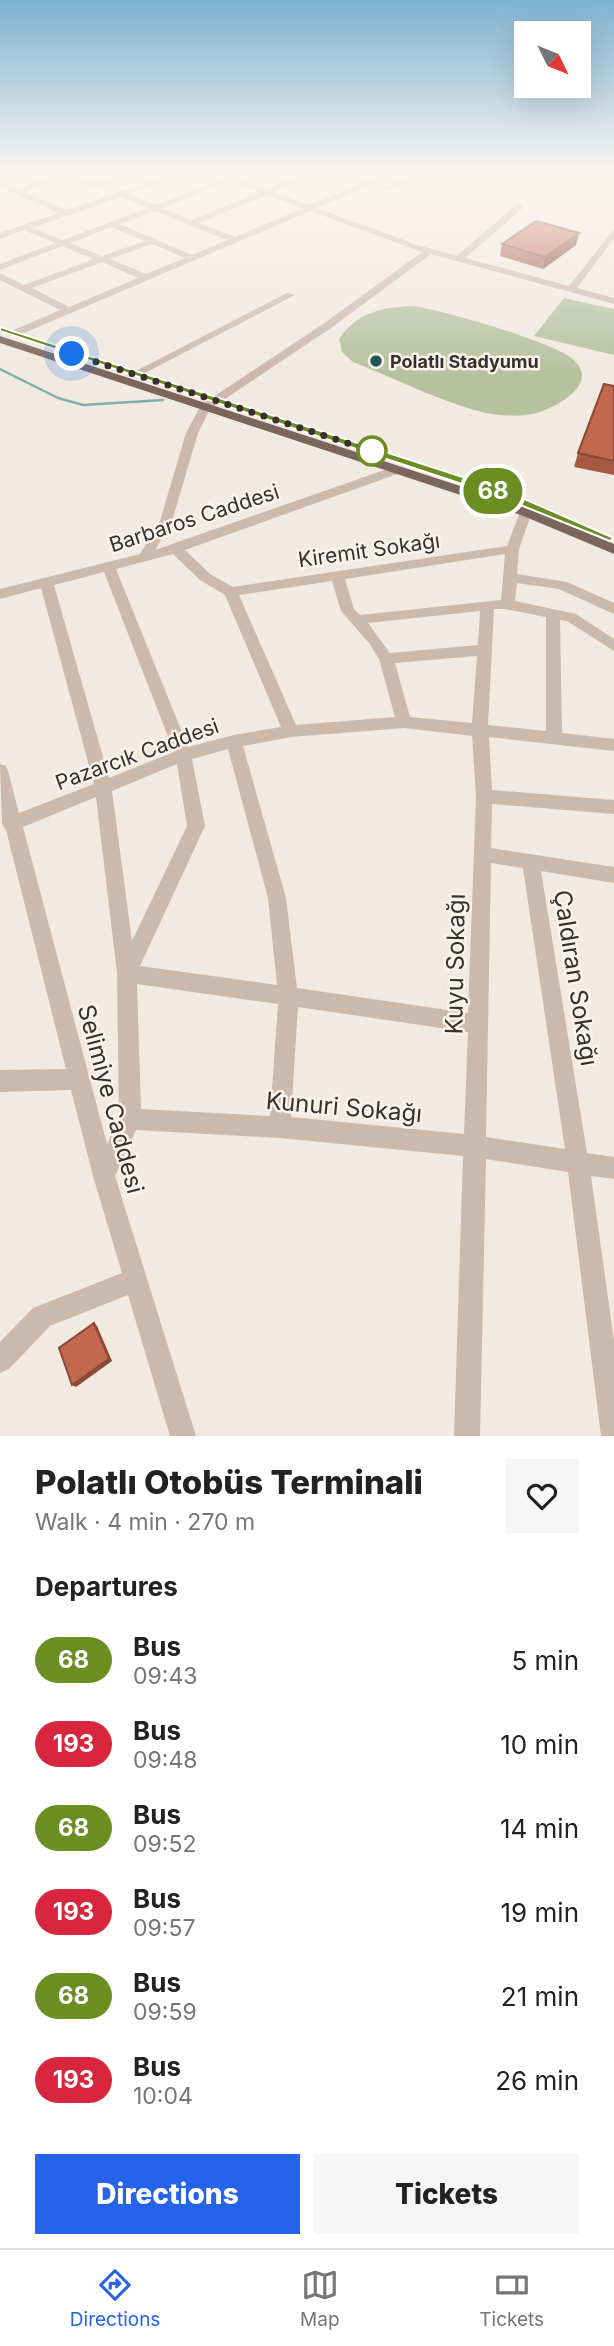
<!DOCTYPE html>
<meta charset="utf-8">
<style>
body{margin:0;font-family:Inter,sans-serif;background:#f6f6f6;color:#222;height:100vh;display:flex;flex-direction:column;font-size:26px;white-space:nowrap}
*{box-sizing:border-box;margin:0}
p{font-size:23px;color:#767676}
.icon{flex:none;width:38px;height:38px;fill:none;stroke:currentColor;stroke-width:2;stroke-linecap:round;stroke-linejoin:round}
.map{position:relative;height:1436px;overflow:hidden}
.drawer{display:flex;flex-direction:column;background:#fff;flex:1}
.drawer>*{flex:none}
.badge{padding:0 14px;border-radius:23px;font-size:24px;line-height:46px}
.needle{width:46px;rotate:133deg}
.tools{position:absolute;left:514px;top:21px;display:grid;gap:14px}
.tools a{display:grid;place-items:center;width:77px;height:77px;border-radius:0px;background:#fff;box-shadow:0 7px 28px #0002;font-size:35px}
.you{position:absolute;width:35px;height:35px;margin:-18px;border:5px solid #fff;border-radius:50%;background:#1a73e8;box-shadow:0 0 0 10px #1a73e833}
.map>.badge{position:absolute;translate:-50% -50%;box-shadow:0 0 0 4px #fff}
h2{padding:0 35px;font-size:26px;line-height:63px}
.round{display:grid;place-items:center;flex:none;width:74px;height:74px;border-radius:0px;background:#f6f6f6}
.headline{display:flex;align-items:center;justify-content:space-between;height:119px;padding:0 35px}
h1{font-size:33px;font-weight:800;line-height:52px}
.button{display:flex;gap:14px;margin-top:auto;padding:14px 35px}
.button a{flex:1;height:80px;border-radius:0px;background:#2563eb;color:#fff;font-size:28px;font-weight:800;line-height:80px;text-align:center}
.button a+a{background:#f6f6f6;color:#222}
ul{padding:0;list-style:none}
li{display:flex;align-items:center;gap:21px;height:84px;padding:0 35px}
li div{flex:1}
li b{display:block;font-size:26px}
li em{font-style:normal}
li .badge{min-width:77px;font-weight:700;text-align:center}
.tabs{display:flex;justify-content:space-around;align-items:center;height:98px;border-top:2px solid #e0e0e0;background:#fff;font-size:19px;color:#767676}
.tabs a{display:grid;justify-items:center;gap:4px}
.tabs .on{color:#2563eb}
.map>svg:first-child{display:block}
</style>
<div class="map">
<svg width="614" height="1436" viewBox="0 0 614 1436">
<rect width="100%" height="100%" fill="#f2e9e0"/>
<path fill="#b7c1a0" d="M 564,298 L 614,309 L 614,355 L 534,336 Z
M 412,306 C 441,309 548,341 570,357 C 603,381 560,406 537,413 C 525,416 511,416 499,415 C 460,411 392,377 353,362 L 342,352 L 339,339 C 356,313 382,307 412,306 Z"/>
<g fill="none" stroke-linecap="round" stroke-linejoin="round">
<path stroke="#7faeaf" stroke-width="2.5" d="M 0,369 L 58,398 L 83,405 L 163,400"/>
<path fill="#cbb9ac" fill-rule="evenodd" d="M 63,172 L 75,172 L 73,174 L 95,183 L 128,172 L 141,172 L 95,188 L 66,177 L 25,192 L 67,210 L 176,172 L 188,172 L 128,194 L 155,205 L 224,179 L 209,172 L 231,176 L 252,172 L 238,179 L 266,189 L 307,172 L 318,172 L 273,192 L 310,205 L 389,172 L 400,172 L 317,208 L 417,245 L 457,256 L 517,204 L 523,204 L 523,208 L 465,258 L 569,286 L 614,229 L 614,238 L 577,288 L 614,298 L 614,304 L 431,254 L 331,328 L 210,409 L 198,433 L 172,521 L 155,550 L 396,466 L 400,467 L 400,473 L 185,550 L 210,574 L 233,587 L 507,546 L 520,512 L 526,508 L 532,512 L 519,549 L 517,574 L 567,582 L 614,603 L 614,614 L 559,589 L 517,583 L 515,601 L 576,614 L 614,639 L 614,651 L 567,621 L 560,620 L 562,733 L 614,739 L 614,751 L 489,737 L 492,790 L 614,800 L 614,814 L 492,804 L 491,848 L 614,867 L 614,883 L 541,871 L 587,1153 L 614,1157 L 614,1179 L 591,1176 L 614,1341 L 614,1436 L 601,1436 L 568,1172 L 486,1159 L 480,1436 L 454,1436 L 463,1156 L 280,1138 L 136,1130 L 115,1176 L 196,1436 L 170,1436 L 128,1295 L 50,1326 L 9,1369 L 0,1373 L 0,1342 L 33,1308 L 122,1273 L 93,1176 L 71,1090 L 0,1092 L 0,1070 L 66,1069 L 6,830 L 2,824 L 0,764 L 6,766 L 8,771 L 19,813 L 94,784 L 41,588 L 0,599 L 0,589 L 140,554 L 160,521 L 186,433 L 201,405 L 323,324 L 422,252 L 310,211 L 17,336 L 9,336 L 9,332 L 60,310 L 0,280 L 0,273 L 24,285 L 94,259 L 62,246 L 0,270 L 0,264 L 55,243 L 24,230 L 0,239 L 0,233 L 59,213 L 0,187 L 0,182 L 18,189 ZM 231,181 L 259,192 L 192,220 L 162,208 ZM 267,195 L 303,208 L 235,237 L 199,223 ZM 121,197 L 147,208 L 63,240 L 32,228 ZM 155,211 L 227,240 L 192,255 L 120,224 ZM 112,227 L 145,241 L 102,256 L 70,243 ZM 152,244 L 185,258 L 146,274 L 110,259 ZM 102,262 L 138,278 L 69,307 L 32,288 ZM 173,554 L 200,580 L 225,595 L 281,727 L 234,735 L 188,747 L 116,569 ZM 505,554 L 501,600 L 360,615 L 354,609 L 345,579 ZM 104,572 L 174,752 L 109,778 L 54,585 ZM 332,581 L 341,611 L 369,643 L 379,659 L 395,717 L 296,725 L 239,595 ZM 494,609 L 505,609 L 546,617 L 546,731 L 488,725 ZM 480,611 L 478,645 L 390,653 L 368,623 ZM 477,656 L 472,723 L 410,717 L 395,663 ZM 404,728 L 472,736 L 476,796 L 468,1013 L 297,988 L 286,898 L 243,746 L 291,737 ZM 228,749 L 268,898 L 277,985 L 140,966 L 205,826 L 192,759 ZM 177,764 L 187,826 L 132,941 L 112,791 ZM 96,797 L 117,973 L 119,1118 L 107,1144 L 23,827 ZM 491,863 L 523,868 L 565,1149 L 486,1137 ZM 137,984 L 278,1004 L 270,1116 L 141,1109 ZM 298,1007 L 468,1032 L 464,1134 L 291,1117 Z
M 419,172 L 428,173 L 387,191 L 380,189 Z
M 287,293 L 295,295 L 139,376 L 130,374 Z"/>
<path fill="#7a665c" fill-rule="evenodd" d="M 0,336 L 531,509 L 614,544 L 614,554 L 521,515 L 0,343 Z"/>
</g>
<path fill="#a75943" d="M 502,244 L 576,245 L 543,269 L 500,256 Z
M 614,386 L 614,475 L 574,467 L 578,453 Z"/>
<path fill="#884937" d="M 579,233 L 576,245 L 543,269 L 545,257 Z
M 94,1323 L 97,1326 L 112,1361 L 76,1387 L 72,1385 Z"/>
<path fill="#c2684e" stroke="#884937" stroke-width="2" d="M 536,221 L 579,233 L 545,257 L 502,244 Z
M 604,384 L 614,386 L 614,461 L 578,453 Z
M 94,1323 L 109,1359 L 72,1385 L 59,1348 Z"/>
<linearGradient id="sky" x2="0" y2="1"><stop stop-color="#7eb2d1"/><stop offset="0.46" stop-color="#f9f5f1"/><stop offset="1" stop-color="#f9f5f1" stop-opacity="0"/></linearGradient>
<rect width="614" height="373" fill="url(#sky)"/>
<path fill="#6b8e23" stroke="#fff" stroke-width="2" d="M 0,327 L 506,491 L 614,538 L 610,541 L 498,496 L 0,331 Z"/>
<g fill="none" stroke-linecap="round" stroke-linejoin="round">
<path stroke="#392f2b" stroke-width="7" stroke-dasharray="0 12.6" d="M 72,354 L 372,451"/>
</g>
<circle fill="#215759" stroke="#faf3ec" stroke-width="2.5" cx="376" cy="361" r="7"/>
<circle fill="#fff" stroke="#6b8e23" stroke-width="3.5" cx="372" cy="451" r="14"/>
<g text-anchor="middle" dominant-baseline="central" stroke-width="5" stroke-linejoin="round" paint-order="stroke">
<g font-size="18" font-weight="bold" fill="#392f2b" stroke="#faf3ec" text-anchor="start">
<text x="390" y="361">Polatlı Stadyumu</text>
</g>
<g font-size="21" fill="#392f2b" stroke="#faf3ec">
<text transform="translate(194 518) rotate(-18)">Barbaros Caddesi</text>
<text transform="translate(369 550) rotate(-8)">Kiremit Sokağı</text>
<text transform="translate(137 754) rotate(-20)">Pazarcık Caddesi</text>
</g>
<g font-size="24" fill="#392f2b" stroke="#faf3ec">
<text transform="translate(455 964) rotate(-89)">Kuyu Sokağı</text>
<text transform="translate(576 978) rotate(81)">Çaldıran Sokağı</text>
<text transform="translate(111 1099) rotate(75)">Selimiye Caddesi</text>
<text transform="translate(344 1107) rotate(5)">Kunuri Sokağı</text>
</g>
</g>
</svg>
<div class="tools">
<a><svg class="needle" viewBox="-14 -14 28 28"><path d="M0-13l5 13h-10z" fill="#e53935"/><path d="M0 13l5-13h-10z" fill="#767676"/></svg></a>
</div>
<div class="you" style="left:72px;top:354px"></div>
<b class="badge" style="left:493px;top:491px;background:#6b8e23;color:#fff">68</b>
</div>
<section class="drawer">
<div class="headline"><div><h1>Polatlı Otobüs Terminali</h1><p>Walk · 4 min · 270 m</p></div><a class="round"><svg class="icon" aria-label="heart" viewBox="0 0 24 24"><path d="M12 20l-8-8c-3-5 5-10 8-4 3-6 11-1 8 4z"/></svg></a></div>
<h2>Departures</h2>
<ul>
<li><span class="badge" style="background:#6b8e23;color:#fff">68</span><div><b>Bus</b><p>09:43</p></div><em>5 min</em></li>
<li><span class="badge" style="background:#d7263d;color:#fff">193</span><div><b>Bus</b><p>09:48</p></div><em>10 min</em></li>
<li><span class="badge" style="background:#6b8e23;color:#fff">68</span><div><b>Bus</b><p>09:52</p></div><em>14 min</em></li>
<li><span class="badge" style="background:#d7263d;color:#fff">193</span><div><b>Bus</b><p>09:57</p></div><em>19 min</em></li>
<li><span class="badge" style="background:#6b8e23;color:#fff">68</span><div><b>Bus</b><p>09:59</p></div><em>21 min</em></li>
<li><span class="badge" style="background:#d7263d;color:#fff">193</span><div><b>Bus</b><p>10:04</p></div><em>26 min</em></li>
</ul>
<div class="button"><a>Directions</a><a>Tickets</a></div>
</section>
<nav class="tabs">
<a class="on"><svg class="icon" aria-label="directions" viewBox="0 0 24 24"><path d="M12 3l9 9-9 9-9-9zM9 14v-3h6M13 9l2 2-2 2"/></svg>Directions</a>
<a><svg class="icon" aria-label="map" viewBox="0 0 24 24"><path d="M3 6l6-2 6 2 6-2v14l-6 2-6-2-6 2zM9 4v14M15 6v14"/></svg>Map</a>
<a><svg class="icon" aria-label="tickets" viewBox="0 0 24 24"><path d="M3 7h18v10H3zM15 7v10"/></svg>Tickets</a>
</nav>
